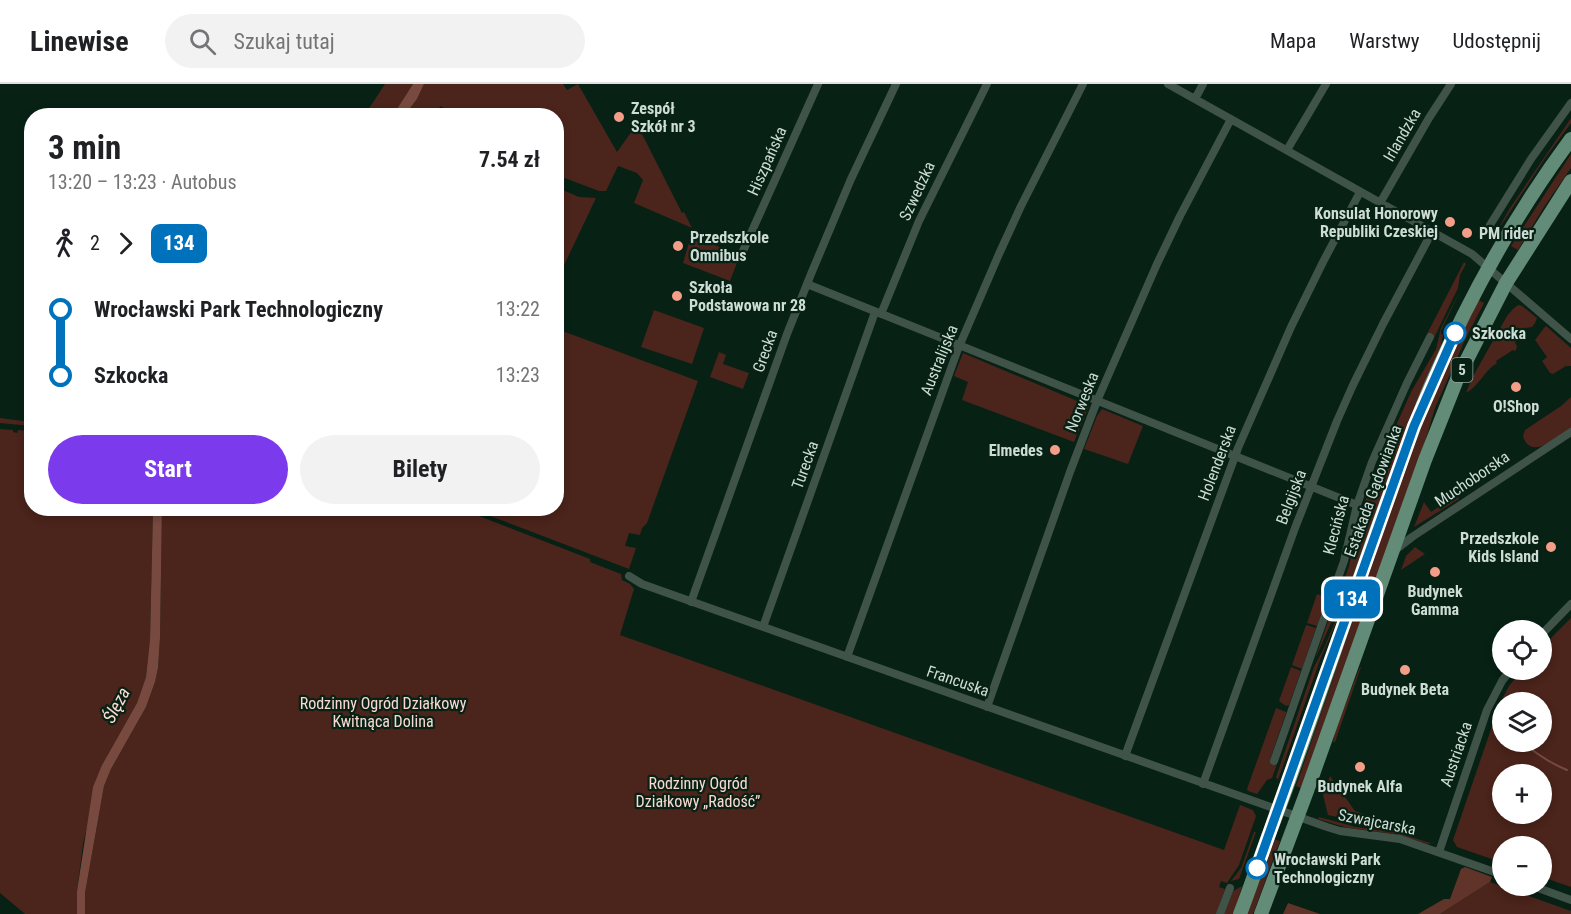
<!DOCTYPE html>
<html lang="pl">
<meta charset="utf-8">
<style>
body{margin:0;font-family:"Roboto Condensed",sans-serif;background:#f2f2f2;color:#202124;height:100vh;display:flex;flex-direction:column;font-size:22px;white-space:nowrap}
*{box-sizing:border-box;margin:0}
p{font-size:20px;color:#757577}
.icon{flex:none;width:33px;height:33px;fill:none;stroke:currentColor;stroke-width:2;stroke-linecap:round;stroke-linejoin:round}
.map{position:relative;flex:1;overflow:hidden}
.drawer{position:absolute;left:24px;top:24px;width:540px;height:408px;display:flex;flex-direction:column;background:#fff;border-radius:24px;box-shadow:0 3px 9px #0003}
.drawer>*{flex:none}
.badge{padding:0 12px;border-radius:9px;font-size:21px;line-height:39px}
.buttons{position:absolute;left:1492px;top:536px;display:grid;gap:12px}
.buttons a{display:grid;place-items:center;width:60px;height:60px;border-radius:50%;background:#fff;box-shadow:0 3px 9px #0003;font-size:30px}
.map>.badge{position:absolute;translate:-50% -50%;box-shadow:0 0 0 3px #fff}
.legs{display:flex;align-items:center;gap:9px;height:66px;padding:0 24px;font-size:20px}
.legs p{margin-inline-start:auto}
.head{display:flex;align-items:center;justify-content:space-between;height:102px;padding:0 24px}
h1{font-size:33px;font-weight:700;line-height:45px}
.cta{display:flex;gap:12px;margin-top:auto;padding:12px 24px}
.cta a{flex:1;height:69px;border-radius:36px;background:#7c3aed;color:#fff;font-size:24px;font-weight:700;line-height:69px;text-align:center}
.cta a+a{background:#f2f2f2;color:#202124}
ul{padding:0 24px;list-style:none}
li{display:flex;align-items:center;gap:21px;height:66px;font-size:22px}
li i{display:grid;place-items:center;width:9px;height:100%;margin:0 8px;background:currentColor}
li i::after{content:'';width:15px;height:15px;margin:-8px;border:4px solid;border-radius:50%;background:#fff}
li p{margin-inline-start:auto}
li:first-child i{background:linear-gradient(#0000 50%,currentColor 0)}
li:last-child i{background:linear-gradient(currentColor 50%,#0000 0)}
header{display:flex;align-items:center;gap:36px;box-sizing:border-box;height:84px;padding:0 30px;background:#fff;border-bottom:2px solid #e0e0e0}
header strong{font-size:28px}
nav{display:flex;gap:33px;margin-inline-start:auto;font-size:21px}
.search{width:420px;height:54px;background:#f2f2f2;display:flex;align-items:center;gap:15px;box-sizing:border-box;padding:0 21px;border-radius:33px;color:#757577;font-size:22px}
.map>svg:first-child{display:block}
</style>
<header>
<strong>Linewise</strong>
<div class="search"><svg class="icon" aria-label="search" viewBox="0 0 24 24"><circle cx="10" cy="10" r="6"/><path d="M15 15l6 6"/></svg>Szukaj tutaj</div>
<nav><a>Mapa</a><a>Warstwy</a><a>Udostępnij</a></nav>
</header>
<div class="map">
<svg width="1571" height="830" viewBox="0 0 1571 830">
<rect width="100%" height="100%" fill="#072115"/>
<path fill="#4b241b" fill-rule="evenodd" d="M 385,0 L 413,0 L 393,31 L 364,32 Z
M 424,0 L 563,0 L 567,6 L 578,0 L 617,68 L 637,40 L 682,129 L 684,128 L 692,144 L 634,119 L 643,96 L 637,89 L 618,82 L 606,107 L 599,107 L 562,93 L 557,87 L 556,32 L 458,31 L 440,22 L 438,29 L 444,31 L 405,32 L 417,15 Z
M 1571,34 L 1571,39 L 1546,73 L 1494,152 L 1510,124 Z
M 1571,70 L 1571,84 L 1544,123 L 1518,166 L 1511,162 Z
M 563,106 L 579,113 L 596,114 L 557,196 L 557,111 Z
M 691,152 L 740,171 L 730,197 L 683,179 Z
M 1464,178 L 1466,180 L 1460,191 L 1458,204 L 1434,254 L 1427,250 Z
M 1461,205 L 1441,247 L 1441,250 L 1443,251 L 1441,261 L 1408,339 L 1338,534 L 1320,576 L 1278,696 L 1276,693 L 1314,583 L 1324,564 L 1338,531 L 1338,514 L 1349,482 L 1360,433 L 1369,405 L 1398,337 L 1411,308 L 1436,265 L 1441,244 Z
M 1477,215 L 1484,219 L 1465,256 L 1435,324 L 1418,381 L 1303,705 L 1296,702 L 1333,595 L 1348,542 L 1416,350 Z
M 1518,221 L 1522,222 L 1537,234 L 1535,239 L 1532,243 L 1525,244 L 1515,259 L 1517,262 L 1516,266 L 1515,267 L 1513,266 L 1496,277 L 1497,279 C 1484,287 1479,302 1466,309 L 1472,294 L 1507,232 L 1513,225 Z
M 654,226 L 704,244 L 692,280 L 641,263 Z
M 1546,242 L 1571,264 L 1571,282 L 1566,282 L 1553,290 L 1550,289 L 1542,277 L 1547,273 L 1535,256 L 1544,244 Z
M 557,245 L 698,297 L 647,439 L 642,444 L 640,451 L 629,449 L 625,462 L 636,464 L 629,485 L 472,425 L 556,424 Z
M 719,268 L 726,271 L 723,280 L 749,289 L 743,305 L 710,293 Z
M 963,269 L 1089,322 L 1074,358 L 962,316 L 968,298 L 954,292 Z
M 1571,313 L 1571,344 C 1558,352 1531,378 1523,352 L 1525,346 L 1561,322 Z
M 1102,325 L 1143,342 L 1128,380 L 1084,365 L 1097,332 Z
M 0,334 L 31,338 L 31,342 L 0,339 Z
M 0,345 L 13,346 L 13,348 L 17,349 L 18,346 L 31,347 L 32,424 L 153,425 L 150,555 L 146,593 L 137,619 L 102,681 L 83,760 L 77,807 L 77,830 L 25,830 L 0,809 Z
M 1457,411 L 1459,415 L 1414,443 L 1424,418 L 1431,428 Z
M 162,425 L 461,425 L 590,475 L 590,478 L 621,490 L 622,496 L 630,500 L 634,505 L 620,551 L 1224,766 L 1240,721 L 1253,726 L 1256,732 L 1239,781 L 1227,799 L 1221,797 L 1219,803 L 1225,805 L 1216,830 L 85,830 L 85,809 L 104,702 L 111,685 L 146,623 L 155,598 L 158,584 L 160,554 Z
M 1415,463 L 1425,470 L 1401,486 L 1406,472 Z
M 1317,510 L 1325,513 L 1326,515 L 1317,542 L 1307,539 Z
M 1335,517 L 1335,530 L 1316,573 L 1316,572 Z
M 1571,534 L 1571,803 L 1542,793 L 1542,762 L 1503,762 L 1503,779 L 1457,763 L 1453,756 L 1500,619 L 1509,602 L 1522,585 L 1542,585 L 1542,563 ZM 1503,618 L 1542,618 L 1542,657 L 1503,657 ZM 1503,690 L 1542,690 L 1542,729 L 1503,729 Z
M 1306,541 L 1316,544 L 1302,585 L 1292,581 Z
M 1291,583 L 1301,587 L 1289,621 L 1286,622 L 1279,617 Z
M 1360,583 L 1361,583 L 1335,658 L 1333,658 L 1336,644 Z
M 1276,624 L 1286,628 L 1286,629 L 1270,676 L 1277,680 L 1272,694 L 1267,696 L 1257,710 L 1248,707 L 1247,705 Z
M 1330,692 L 1355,727 L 1397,742 L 1364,739 L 1328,731 L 1323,711 Z
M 1319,733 L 1356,743 L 1395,748 L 1430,759 L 1438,757 L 1428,760 L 1396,750 L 1348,744 L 1318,735 Z
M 1254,748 L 1256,748 L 1239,795 L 1231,797 L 1241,784 Z
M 1273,755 L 1280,757 L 1253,830 L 1245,830 Z
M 1490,798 L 1571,827 L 1571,830 L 1440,830 Z
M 1242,802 L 1234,830 L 1224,830 L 1233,807 Z"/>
<path fill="#61342a" d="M 1465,783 L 1492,793 L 1490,798 L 1440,830 L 1418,830 L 1444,815 L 1450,815 L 1461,785 Z
M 1288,819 L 1320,830 L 1283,830 Z"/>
<path fill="#78493f" d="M 413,0 L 424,0 L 417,15 L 405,31 L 393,31 Z
M 153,425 L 162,425 L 160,554 L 158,584 L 155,598 L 146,623 L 111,685 L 104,702 L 85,809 L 85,830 L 77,830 L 77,807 L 93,703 L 102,681 L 137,619 L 146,593 L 150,555 Z"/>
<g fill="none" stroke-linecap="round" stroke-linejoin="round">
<path stroke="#78493f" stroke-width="2" d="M 1501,640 L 1503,642
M 1521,657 C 1535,669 1550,679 1567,686"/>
<path stroke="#3f5349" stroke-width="8" d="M 1168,0 L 1472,170 L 1571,255
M 1195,15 L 1203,0
M 1287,66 L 1326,0
M 1380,119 L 1429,34 L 1451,0
M 1490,141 L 1531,75 L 1571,19
M 743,167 L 818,0
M 807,200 L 1357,421
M 881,230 L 919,137 L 987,0
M 1394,467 L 1412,453 L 1571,348
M 629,492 L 642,500 L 1327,743 L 1340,747 L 1400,755 L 1503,791
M 691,518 L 787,250 L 811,190 L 851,95 L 896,0
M 763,543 L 875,228
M 1542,550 L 1571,520
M 847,573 L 958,265 L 999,170 L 1021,122 L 1083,0
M 987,623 L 1070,388 L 1097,317 L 1157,180 L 1180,132 L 1231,35
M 1125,672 L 1238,364 L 1291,243 L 1323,178 L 1360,108
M 1274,677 L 1344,477 L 1357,421 L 1372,378 L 1407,299 L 1430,253
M 1203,700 L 1295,444 L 1337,337 L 1353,301 L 1383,240 L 1432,148
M 1439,768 L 1487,626 L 1502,597 L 1511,585
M 1530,801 L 1571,816
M 1220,830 L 1230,804"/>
<path stroke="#628c77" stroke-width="14" d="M 1240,830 C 1251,802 1260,773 1271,745 C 1313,637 1347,526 1387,417 C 1402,376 1416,334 1434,294 C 1471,210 1516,129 1571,55
M 1261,830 L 1307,707 L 1425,376 L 1458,293 L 1506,199 L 1571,97"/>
</g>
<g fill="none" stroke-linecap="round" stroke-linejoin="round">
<g stroke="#fff" stroke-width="14">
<path id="line-1" d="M 1257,784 L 1414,342 L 1455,249"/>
</g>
<use href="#line-1" stroke="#0072bc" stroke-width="9"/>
</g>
<g fill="#f49e8a" stroke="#072115" stroke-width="2">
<circle cx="619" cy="33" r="6"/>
<circle cx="1450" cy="138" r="6"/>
<circle cx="1467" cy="149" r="6"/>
<circle cx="678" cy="162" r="6"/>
<circle cx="677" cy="212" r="6"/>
<circle cx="1516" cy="303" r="6"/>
<circle cx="1055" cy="366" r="6"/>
<circle cx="1551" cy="463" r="6"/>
<circle cx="1435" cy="488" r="6"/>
<circle cx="1405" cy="586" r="6"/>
<circle cx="1360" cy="683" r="6"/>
</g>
<g fill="#fff" stroke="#0072bc" stroke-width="3">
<circle cx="1455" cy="249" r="10"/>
<circle cx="1257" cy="784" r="10"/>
</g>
<g text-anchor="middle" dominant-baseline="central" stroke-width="4.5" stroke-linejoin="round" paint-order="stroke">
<rect fill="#072115" stroke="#92a49b" stroke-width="1.5" x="1451.5" y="274" width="21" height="24" rx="4.5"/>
<g font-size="15" font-weight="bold" fill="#cddcd4">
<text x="1462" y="286">5</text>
</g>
<g font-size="16" font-weight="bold" fill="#cddcd4" stroke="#072115" text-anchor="start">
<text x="631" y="24">Zespół<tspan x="631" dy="18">Szkół nr 3</tspan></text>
<text x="1438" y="129" text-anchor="end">Konsulat Honorowy<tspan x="1438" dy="18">Republiki Czeskiej</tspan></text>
<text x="1479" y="149">PM rider</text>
<text x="690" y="153">Przedszkole<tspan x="690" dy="18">Omnibus</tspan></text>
<text x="689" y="203">Szkoła<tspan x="689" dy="18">Podstawowa nr 28</tspan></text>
<text x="1516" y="322" text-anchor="middle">O!Shop</text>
<text x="1043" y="366" text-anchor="end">Elmedes</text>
<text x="1539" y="454" text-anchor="end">Przedszkole<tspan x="1539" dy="18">Kids Island</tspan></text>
<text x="1435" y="507" text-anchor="middle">Budynek<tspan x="1435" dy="18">Gamma</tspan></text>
<text x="1405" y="605" text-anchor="middle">Budynek Beta</text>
<text x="1360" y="702" text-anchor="middle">Budynek Alfa</text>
</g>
<g font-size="16" fill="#cddcd4" stroke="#072115">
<text transform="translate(1402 51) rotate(-60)">Irlandzka</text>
<text transform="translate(767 77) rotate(-66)">Hiszpańska</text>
<text transform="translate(917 107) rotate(-65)">Szwedzka</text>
<text transform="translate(765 267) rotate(-70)">Grecka</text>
<text transform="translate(939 276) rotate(-68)">Australijska</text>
<text transform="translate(1082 318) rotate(-68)">Norweska</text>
<text transform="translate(1217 379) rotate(-69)">Holenderska</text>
<text transform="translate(805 381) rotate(-70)">Turecka</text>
<text transform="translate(1472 395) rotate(-34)">Muchoborska</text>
<text transform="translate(1373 407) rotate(-70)">Estakada Gądowianka</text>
<text transform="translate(1291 413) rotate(-69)">Belgijska</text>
<text transform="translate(1336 441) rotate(-75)">Klecińska</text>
<text transform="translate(958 597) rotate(19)">Francuska</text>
<text transform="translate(1456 670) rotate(-71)">Austriacka</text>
<text transform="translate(1377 738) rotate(11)">Szwajcarska</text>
</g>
<g font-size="16" font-weight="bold" fill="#cddcd4" stroke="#072115" text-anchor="start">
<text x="1472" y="249">Szkocka</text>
<text x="1274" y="775">Wrocławski Park<tspan x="1274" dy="18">Technologiczny</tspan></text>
</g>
<g font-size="16" fill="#fbd9d2" stroke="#072115">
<text x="383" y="619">Rodzinny Ogród Działkowy<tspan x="383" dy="18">Kwitnąca Dolina</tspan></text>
<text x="698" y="699">Rodzinny Ogród<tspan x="698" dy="18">Działkowy „Radość”</tspan></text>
</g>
<g font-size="18" font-style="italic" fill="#fddcd4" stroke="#072115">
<text transform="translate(116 621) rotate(-62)">Ślęza</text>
</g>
</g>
</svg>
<div class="buttons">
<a><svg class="icon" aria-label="locate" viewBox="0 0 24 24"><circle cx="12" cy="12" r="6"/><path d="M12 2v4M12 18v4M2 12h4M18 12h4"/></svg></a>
<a><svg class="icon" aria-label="layers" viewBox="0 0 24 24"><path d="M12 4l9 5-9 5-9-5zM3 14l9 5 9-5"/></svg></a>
<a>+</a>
<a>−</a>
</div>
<b class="badge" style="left:1352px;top:515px;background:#0072bc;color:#fff">134</b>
<section class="drawer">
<div class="head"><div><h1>3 min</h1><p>13:20 – 13:23 · Autobus</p></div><b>7.54 zł</b></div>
<div class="legs"><svg class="icon" aria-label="walk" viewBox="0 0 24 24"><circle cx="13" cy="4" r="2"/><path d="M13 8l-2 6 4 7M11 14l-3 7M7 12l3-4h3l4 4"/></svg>2<svg class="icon" aria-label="forward" viewBox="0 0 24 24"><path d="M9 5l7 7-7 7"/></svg><b class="badge" style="background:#0072bc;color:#fff">134</b></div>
<ul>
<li><i style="color:#0072bc"></i><b>Wrocławski Park Technologiczny</b><p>13:22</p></li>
<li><i style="color:#0072bc"></i><b>Szkocka</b><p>13:23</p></li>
</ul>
<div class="cta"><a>Start</a><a>Bilety</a></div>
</section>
</div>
